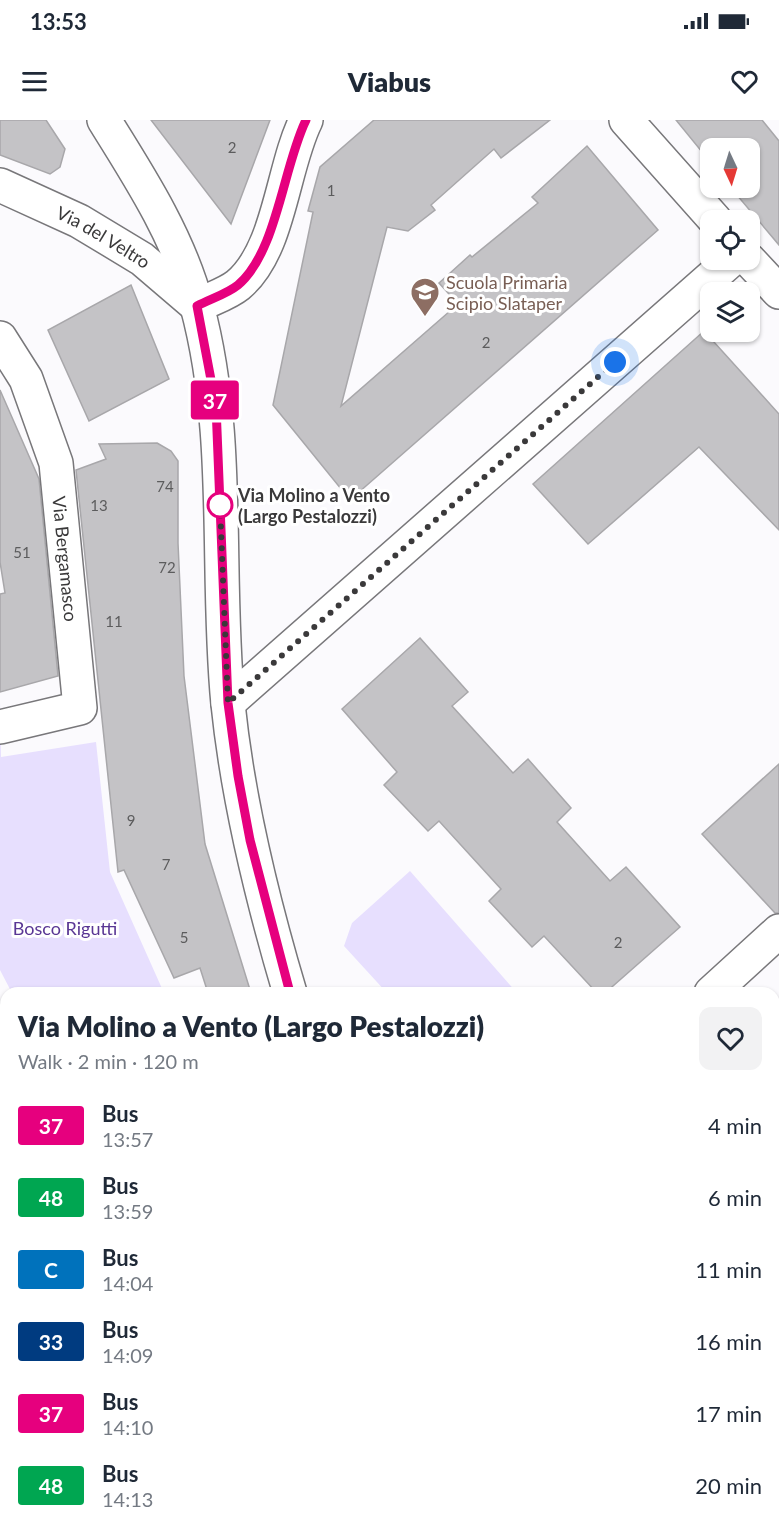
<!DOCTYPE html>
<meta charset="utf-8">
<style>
body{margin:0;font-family:Lato,sans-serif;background:#f2f2f3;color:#1f2937;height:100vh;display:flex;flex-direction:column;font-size:22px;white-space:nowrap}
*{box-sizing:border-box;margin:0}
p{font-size:20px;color:#747a83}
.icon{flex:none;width:33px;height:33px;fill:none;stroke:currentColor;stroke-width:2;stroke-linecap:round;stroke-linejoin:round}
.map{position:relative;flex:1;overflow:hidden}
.sheet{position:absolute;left:0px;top:867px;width:780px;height:548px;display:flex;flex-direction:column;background:#fff;border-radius:18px 18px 0 0;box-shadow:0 2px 4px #0004}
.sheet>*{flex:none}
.badge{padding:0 12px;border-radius:4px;font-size:21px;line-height:39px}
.needle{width:39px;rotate:176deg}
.tools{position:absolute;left:700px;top:18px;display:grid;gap:12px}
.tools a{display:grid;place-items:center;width:60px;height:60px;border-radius:12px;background:#fff;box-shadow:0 2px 4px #0004;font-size:30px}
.you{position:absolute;width:30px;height:30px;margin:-15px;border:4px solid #fff;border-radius:50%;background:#1a73e8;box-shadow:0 0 0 9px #1a73e833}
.map>.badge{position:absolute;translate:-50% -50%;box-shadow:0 0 0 3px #fff}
.round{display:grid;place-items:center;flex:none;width:63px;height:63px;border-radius:12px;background:#f2f2f3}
.summary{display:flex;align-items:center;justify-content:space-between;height:102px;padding:0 18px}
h1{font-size:28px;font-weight:800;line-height:45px}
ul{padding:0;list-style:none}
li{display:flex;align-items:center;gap:18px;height:72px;padding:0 18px}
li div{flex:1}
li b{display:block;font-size:22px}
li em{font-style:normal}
li .badge{min-width:66px;font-weight:700;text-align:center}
.status{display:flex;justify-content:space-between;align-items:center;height:42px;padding:0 30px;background:#fff;direction:ltr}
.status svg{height:16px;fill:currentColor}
header{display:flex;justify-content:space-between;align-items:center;height:78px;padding:0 18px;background:#fff;font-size:27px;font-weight:800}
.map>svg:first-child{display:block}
</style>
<div class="status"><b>13:53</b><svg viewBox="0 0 49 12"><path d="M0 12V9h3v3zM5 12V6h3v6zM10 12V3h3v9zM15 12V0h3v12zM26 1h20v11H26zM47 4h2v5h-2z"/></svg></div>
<header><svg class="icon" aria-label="menu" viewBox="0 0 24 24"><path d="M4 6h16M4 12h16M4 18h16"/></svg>Viabus<svg class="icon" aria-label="heart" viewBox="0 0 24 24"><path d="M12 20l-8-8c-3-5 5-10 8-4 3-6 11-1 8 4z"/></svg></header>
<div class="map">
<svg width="779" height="1414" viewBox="0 0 779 1414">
<rect width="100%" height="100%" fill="#fbfafd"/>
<path fill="#e7dffe" d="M 0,581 L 1,637 L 96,622 L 110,752 L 164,873 L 12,873 L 0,850 Z
M 410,751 L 517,873 L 387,873 L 344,826 L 352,803 Z
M 774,968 L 779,974 L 779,1414 L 654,1414 L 649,1409 L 774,1408 Z
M 553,1409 L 558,1414 L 110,1414 L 109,1409 Z"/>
<path fill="#c4c3c6" stroke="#a8a7aa" stroke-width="1.5" d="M 0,0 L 46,0 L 65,29 L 60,47 L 50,54 L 0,35 Z
M 151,0 L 270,0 L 231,104 Z
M 374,0 L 550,0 L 501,38 L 494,29 L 431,85 L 435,90 L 408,111 L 387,107 L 341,286 L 458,184 L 439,163 L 470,135 L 472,137 L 538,83 L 532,77 L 587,26 L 658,110 L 350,380 L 273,285 L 313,92 L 308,91 L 320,47 Z
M 676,0 L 762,0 L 779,21 L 779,125 L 731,68 L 750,68 L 750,28 L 711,28 L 711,43 Z
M 131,165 L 169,259 L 89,301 L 48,210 Z
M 704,211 L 779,294 L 779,410 L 699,327 L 588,424 L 533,364 Z
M 0,270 L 39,359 L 58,556 L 0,572 L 0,474 L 5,473 L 0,442 Z
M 157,323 L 171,331 L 178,341 L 178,423 L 184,556 L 205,724 L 251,873 L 208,873 L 200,848 L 174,858 L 124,750 L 118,752 L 76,350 L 106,339 L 99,324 Z
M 420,518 L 468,572 L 452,586 L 513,653 L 528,639 L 571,688 L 557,702 L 610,761 L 626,747 L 680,807 L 605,873 L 597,873 L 544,816 L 532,827 L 489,781 L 501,769 L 439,701 L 428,711 L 384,665 L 397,652 L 342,589 Z
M 779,644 L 779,793 L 775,793 L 702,714 Z"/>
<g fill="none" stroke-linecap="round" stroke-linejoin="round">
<g stroke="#78777a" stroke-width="36">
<g id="minor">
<path id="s1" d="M 0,65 L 79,101 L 142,139 L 197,186"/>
<path id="s2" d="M 0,218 L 26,259 L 56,343 L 80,588 L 0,607"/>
<path d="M 228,583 L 731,140"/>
<path d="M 711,873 L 779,811"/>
<path d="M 0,1092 L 6,1105"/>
<path d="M 84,1408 L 85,1414"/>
</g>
</g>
<g stroke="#78777a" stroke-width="36">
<path id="secondary" d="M 104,0 C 141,59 179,118 197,186 C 232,316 215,452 228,584 C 238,682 262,779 290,873
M 626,0 L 715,100
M 749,140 L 779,172
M 197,186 C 210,179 227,174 238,165 C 280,130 282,48 306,0
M 614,1408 L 619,1414"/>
</g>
<use href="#minor" stroke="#fff" stroke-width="33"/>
<use href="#secondary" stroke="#fff" stroke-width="33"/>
</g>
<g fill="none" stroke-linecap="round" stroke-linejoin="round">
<g stroke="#fff" stroke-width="14">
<path id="line" d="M 290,873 L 250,720 L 238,656 L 228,583 L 216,286 L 197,186 C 210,179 227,174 238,165 C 277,132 283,47 306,0"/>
</g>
<use href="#line" stroke="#e6007e" stroke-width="9"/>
<path stroke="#3a393a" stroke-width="6" stroke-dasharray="0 10.8" d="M 220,385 L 228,583 L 615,242"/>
</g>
<defs>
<g id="school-pin" transform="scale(1.5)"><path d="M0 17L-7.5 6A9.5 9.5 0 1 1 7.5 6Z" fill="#8d6e63" stroke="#fff"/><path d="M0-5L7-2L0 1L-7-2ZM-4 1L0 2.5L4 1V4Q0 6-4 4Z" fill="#fff"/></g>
</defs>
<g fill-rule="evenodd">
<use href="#school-pin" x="425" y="172"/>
</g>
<circle fill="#fff" stroke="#e6007e" stroke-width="3" cx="220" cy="385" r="12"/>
<g text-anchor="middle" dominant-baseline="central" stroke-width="6" stroke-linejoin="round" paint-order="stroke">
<g font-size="15" fill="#5c5c5d">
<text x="232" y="27">2</text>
<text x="331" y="70">1</text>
<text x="486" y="222">2</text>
<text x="165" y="366">74</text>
<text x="99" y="385">13</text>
<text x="22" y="432">51</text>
<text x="167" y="447">72</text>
<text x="114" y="501">11</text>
<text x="131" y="700">9</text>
<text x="166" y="744">7</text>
<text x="184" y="817">5</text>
<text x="618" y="822">2</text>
</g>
<g font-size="18" fill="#3a393a" stroke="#fff">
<text stroke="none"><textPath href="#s1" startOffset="116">Via del Veltro</textPath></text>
<text stroke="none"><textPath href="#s2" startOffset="234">Via Bergamasco</textPath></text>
</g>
<g font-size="18" fill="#785e54" stroke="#fff" text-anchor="start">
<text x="446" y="162">Scuola Primaria<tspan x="446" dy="21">Scipio Slataper</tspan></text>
</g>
<g font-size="18" font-weight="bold" fill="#3a393a" stroke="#fff" text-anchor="start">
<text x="238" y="375">Via Molino a Vento<tspan x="238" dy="21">(Largo Pestalozzi)</tspan></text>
</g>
<g font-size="18" fill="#593694" stroke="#fff">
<text x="65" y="808">Bosco Rigutti</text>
</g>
</g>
</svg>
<div class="tools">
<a><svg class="needle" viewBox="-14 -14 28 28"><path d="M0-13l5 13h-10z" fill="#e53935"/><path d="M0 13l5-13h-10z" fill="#747a83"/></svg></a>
<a><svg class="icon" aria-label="locate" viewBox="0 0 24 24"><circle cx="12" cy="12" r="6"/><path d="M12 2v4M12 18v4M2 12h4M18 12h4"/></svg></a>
<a><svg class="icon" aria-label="layers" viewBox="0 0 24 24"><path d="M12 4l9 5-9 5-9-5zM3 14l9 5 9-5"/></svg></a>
</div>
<div class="you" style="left:615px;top:242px"></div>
<b class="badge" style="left:215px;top:280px;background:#e6007e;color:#fff">37</b>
<section class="sheet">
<div class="summary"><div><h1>Via Molino a Vento (Largo Pestalozzi)</h1><p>Walk · 2 min · 120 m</p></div><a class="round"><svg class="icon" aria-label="heart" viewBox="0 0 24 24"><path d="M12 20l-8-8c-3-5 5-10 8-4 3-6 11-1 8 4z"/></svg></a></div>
<ul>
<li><span class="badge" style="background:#e6007e;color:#fff">37</span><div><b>Bus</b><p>13:57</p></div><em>4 min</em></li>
<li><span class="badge" style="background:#00a651;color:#fff">48</span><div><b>Bus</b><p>13:59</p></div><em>6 min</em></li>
<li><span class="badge" style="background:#0072bc;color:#fff">C</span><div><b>Bus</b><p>14:04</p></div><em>11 min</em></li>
<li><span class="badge" style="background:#003b80;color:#fff">33</span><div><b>Bus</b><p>14:09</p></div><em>16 min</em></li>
<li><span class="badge" style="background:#e6007e;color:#fff">37</span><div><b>Bus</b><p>14:10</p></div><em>17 min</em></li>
<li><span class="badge" style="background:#00a651;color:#fff">48</span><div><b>Bus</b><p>14:13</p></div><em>20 min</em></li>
</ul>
</section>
</div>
